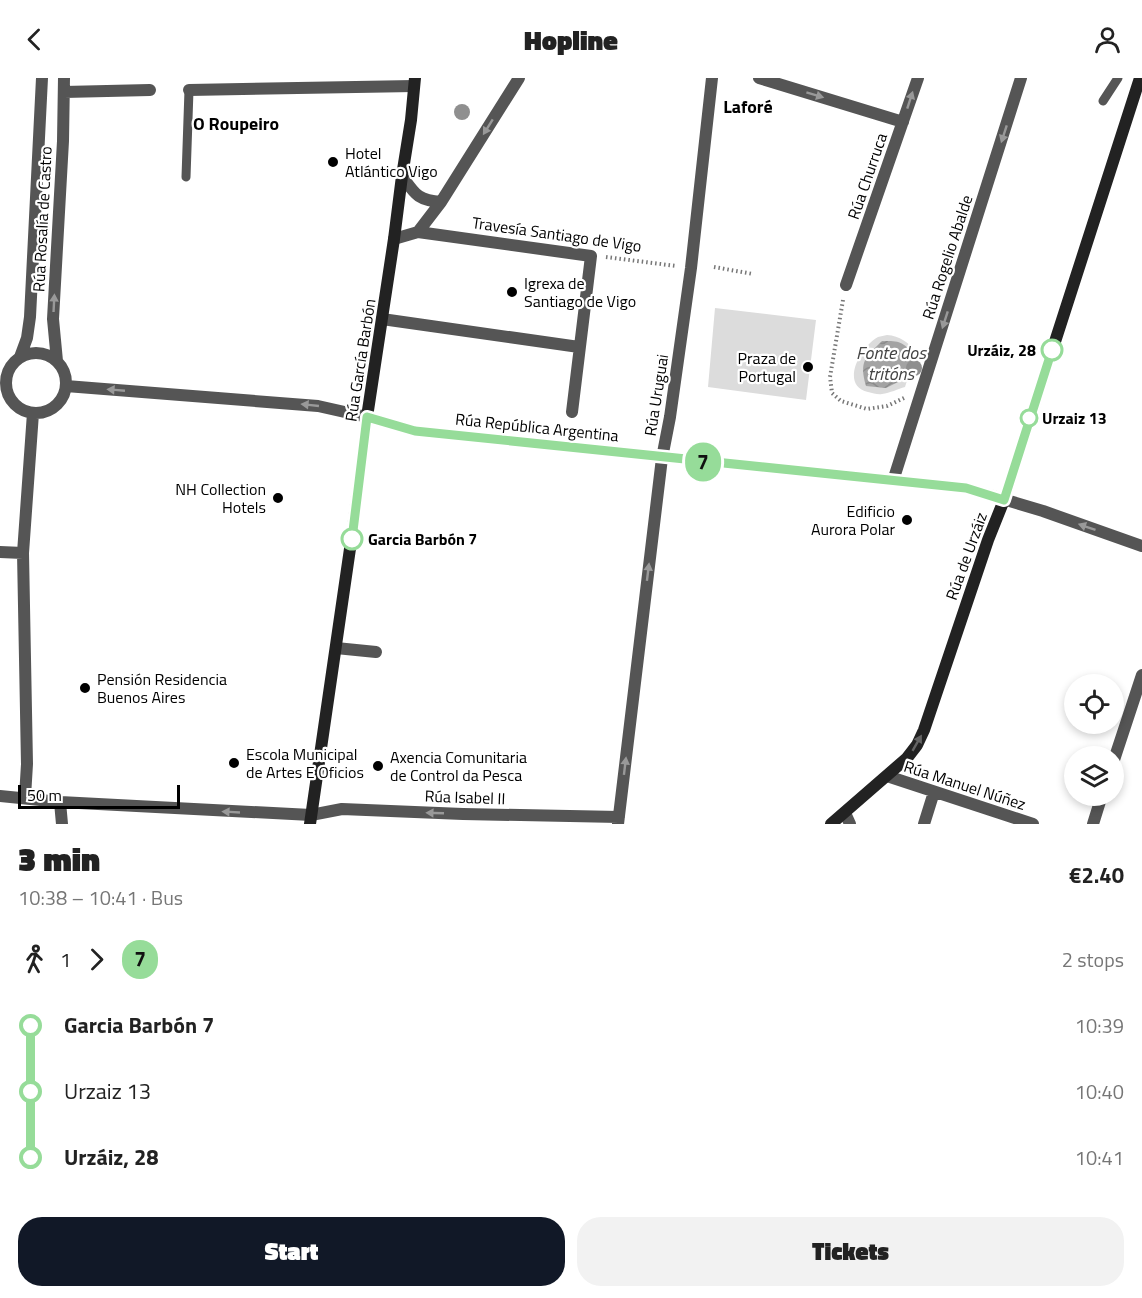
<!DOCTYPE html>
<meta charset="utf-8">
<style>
body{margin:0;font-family:"Titillium Web",sans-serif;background:#f2f2f2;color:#222;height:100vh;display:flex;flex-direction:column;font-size:22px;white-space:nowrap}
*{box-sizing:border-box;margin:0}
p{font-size:20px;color:#767676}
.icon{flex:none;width:33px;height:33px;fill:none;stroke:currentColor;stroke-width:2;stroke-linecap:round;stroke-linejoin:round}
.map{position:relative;height:746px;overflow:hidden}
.drawer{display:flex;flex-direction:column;background:#fff;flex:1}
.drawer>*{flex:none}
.badge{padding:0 12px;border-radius:20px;font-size:21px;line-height:39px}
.tools{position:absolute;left:1064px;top:596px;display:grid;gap:12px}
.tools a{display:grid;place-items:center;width:60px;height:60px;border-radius:50%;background:#fff;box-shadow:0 3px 9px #0003;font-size:30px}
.scale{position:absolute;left:18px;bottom:15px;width:162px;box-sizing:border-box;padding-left:6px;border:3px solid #000;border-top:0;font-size:16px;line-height:21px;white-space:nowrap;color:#000;-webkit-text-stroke:4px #fff;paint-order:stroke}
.map>.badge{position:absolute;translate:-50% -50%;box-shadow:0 0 0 3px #fff}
.legs{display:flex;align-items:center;gap:9px;height:66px;padding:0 18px;font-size:20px}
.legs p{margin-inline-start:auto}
.overview{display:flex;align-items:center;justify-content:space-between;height:102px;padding:0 18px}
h1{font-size:33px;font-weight:800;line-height:45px}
.cta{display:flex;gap:12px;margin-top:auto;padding:12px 18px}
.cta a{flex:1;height:69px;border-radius:24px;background:#111827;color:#fff;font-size:24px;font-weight:800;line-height:69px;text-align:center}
.cta a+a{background:#f2f2f2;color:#222}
ul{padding:0 18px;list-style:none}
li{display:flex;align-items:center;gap:21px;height:66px;font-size:22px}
li i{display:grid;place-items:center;width:9px;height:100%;margin:0 8px;background:currentColor}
li i::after{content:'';width:15px;height:15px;margin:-8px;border:4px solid;border-radius:50%;background:#fff}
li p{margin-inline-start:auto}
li:first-child i{background:linear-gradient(#0000 50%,currentColor 0)}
li:last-child i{background:linear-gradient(currentColor 50%,#0000 0)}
header{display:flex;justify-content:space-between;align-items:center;height:78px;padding:0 18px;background:#fff;font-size:27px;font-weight:800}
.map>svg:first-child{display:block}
</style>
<header><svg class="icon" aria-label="back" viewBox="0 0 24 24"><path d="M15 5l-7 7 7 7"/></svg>Hopline<svg class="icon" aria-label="person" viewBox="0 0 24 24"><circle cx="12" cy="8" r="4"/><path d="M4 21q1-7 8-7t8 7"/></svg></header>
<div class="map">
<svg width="1142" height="746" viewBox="0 0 1142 746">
<defs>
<pattern id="water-waves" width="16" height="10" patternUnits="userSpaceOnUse" patternTransform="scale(1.5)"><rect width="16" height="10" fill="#a3a3a3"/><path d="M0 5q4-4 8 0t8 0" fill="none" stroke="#8b8b8b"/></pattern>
</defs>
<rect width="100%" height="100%" fill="#fff"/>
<path fill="#dcdcdc" d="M 715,230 L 816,242 L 806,322 L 708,309 Z
M 887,257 C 900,258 908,264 916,274 L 905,309 C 898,311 890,315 882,316 C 878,317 873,315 868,314 C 839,307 861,268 878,259 C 881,258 884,258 887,257 Z"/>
<path fill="url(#water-waves)" d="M 882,263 C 900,263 903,263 914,278 L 908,299 L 886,310 L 866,308 C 859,283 865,280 882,263 Z"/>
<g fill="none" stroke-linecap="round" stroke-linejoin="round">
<path stroke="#777" stroke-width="4" stroke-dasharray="1.5 3" stroke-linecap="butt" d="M 606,179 L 676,188
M 714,189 L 753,196
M 843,222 L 830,299 L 832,315 L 841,323 L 867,331 L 887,328 L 904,320"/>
<path stroke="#555" stroke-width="9" d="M 1103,23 L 1118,0
M 186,99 L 189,12"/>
<path stroke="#555" stroke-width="12" d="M 759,0 L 903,44
M 189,12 L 414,8
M 64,14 L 150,12
M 402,98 C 415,116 417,122 441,124
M 418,154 L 591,178 L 572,334
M 394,161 L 418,154 L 441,124 L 519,0
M 846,207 L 918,0
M 382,241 L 579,269
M6 305a30 30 0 1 1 60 0a30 30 0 1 1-60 0Z
M 20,279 L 27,260 L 30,239 L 42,0
M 57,283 L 53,241 L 63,63 L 64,0
M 66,308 L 318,328 L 367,339 L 415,353 L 966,410 L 1043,433 L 1142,468
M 893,403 L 1021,0
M 0,474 L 23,475
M 336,570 L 376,574
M 1113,685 L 1142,597
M 887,698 L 1033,746
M 0,718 L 60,724 L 311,737 L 342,731 L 463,736 L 619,739
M 25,719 L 27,686 L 23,475 L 33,335
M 60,724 L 62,746
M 845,735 L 850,746
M 618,746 L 662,380 L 670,339 L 691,190 L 712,0
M 924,746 L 934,714
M 1093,746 L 1102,717"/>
<path stroke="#222" stroke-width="12" d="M 310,746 L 353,450 L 367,339 L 394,161 L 402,98 L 411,42 L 415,0
M 831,746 L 907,680 L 917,667 L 924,652 L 988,462 L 1004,422 L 1140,0"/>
</g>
<g fill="#8f8f8f">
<circle cx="462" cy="34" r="8"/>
<circle cx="914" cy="290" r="8"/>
</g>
<defs><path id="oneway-solid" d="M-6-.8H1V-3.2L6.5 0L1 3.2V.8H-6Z" transform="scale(1.5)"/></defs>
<g fill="#999">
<use href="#oneway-solid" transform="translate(815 17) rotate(17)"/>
<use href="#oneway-solid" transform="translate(910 22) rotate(-72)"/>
<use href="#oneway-solid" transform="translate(488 49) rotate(122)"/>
<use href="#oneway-solid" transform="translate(1004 56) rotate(108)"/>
<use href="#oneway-solid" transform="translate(54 225) rotate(-87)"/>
<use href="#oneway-solid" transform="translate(945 242) rotate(108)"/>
<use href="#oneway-solid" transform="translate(116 312) rotate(-175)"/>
<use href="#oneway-solid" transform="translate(310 327) rotate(-174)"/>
<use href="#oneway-solid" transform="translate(1087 449) rotate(-161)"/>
<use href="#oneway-solid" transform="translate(648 494) rotate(-83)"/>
<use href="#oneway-solid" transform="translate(625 688) rotate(-83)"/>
<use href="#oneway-solid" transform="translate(231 734) rotate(-177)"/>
<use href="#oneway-solid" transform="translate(435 735) rotate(-178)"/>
</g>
<use fill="#646464" href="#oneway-solid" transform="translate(917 665) rotate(-60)"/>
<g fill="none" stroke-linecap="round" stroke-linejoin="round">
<g stroke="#fff" stroke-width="14">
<path id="line-1" d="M 352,461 L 367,339 L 415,353 L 966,410 L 1004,422 L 1052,272"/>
</g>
<use href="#line-1" stroke="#96dc99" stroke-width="9"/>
</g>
<g fill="#000" stroke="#fff" stroke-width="2">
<circle cx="333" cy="84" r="6"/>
<circle cx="512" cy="214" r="6"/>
<circle cx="808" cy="289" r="6"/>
<circle cx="278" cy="420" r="6"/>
<circle cx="907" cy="442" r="6"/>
<circle cx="85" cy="610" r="6"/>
<circle cx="234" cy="685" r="6"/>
<circle cx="378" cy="688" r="6"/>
</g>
<g fill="#fff" stroke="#96dc99" stroke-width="3">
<circle cx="1052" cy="272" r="10"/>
<circle cx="1029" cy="340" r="8"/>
<circle cx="352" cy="461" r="10"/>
</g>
<g text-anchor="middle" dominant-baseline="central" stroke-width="4.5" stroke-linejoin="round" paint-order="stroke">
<g font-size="16" fill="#000" stroke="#fff" text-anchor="start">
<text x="345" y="75">Hotel<tspan x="345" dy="18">Atlántico Vigo</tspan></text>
<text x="524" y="205">Igrexa de<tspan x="524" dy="18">Santiago de Vigo</tspan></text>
<text x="796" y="280" text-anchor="end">Praza de<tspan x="796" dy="18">Portugal</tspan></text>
<text x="266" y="411" text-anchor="end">NH Collection<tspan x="266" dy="18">Hotels</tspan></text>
<text x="895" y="433" text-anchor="end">Edificio<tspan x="895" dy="18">Aurora Polar</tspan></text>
<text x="97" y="601">Pensión Residencia<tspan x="97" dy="18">Buenos Aires</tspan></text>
<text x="246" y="676">Escola Municipal<tspan x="246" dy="18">de Artes E Oficios</tspan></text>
<text x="390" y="679">Axencia Comunitaria<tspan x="390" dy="18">de Control da Pesca</tspan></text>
</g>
<g font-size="16" fill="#000" stroke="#fff">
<text transform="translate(867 98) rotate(-71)">Rúa Churruca</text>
<text transform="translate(42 141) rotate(-87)">Rúa Rosalía de Castro</text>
<text transform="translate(557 156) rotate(8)">Travesía Santiago de Vigo</text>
<text transform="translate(947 179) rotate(-72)">Rúa Rogelio Abalde</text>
<text transform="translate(360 282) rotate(-81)">Rúa García Barbón</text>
<text transform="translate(656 317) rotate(-81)">Rúa Uruguai</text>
<text transform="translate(537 349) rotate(6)">Rúa República Argentina</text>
<text transform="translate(966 478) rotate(-70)">Rúa de Urzáiz</text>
<text transform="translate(965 707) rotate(18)">Rúa Manuel Núñez</text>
<text transform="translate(465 719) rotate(2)">Rúa Isabel II</text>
</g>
<g font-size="16" font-weight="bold" fill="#000" stroke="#fff" text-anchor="start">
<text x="1036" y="272" text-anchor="end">Urzáiz, 28</text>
<text x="1042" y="340">Urzaiz 13</text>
<text x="368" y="461">Garcia Barbón 7</text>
</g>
<g font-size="18" font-weight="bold" fill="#000" stroke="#fff">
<text x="748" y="28">Laforé</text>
<text x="236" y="45">O Roupeiro</text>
</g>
<g font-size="18" font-style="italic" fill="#444" stroke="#fff">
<text x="891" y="274">Fonte dos<tspan x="891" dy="21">tritóns</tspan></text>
</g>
</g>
</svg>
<div class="tools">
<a><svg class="icon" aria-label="locate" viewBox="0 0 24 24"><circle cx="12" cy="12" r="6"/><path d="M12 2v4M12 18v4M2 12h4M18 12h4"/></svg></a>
<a><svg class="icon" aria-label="layers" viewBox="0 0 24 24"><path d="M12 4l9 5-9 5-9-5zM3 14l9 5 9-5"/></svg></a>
</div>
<div class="scale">50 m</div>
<b class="badge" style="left:703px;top:384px;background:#96dc99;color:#111">7</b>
</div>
<section class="drawer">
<div class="overview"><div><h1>3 min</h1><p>10:38 – 10:41 · Bus</p></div><b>€2.40</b></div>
<div class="legs"><svg class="icon" aria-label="walk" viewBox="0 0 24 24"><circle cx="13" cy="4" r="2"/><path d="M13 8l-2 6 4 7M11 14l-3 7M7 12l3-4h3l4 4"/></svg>1<svg class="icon" aria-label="forward" viewBox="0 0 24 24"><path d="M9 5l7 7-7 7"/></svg><b class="badge" style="background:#96dc99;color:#111">7</b><p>2 stops</p></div>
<ul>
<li><i style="color:#96dc99"></i><b>Garcia Barbón 7</b><p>10:39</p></li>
<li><i style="color:#96dc99"></i><span>Urzaiz 13</span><p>10:40</p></li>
<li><i style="color:#96dc99"></i><b>Urzáiz, 28</b><p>10:41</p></li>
</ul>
<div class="cta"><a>Start</a><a>Tickets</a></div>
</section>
